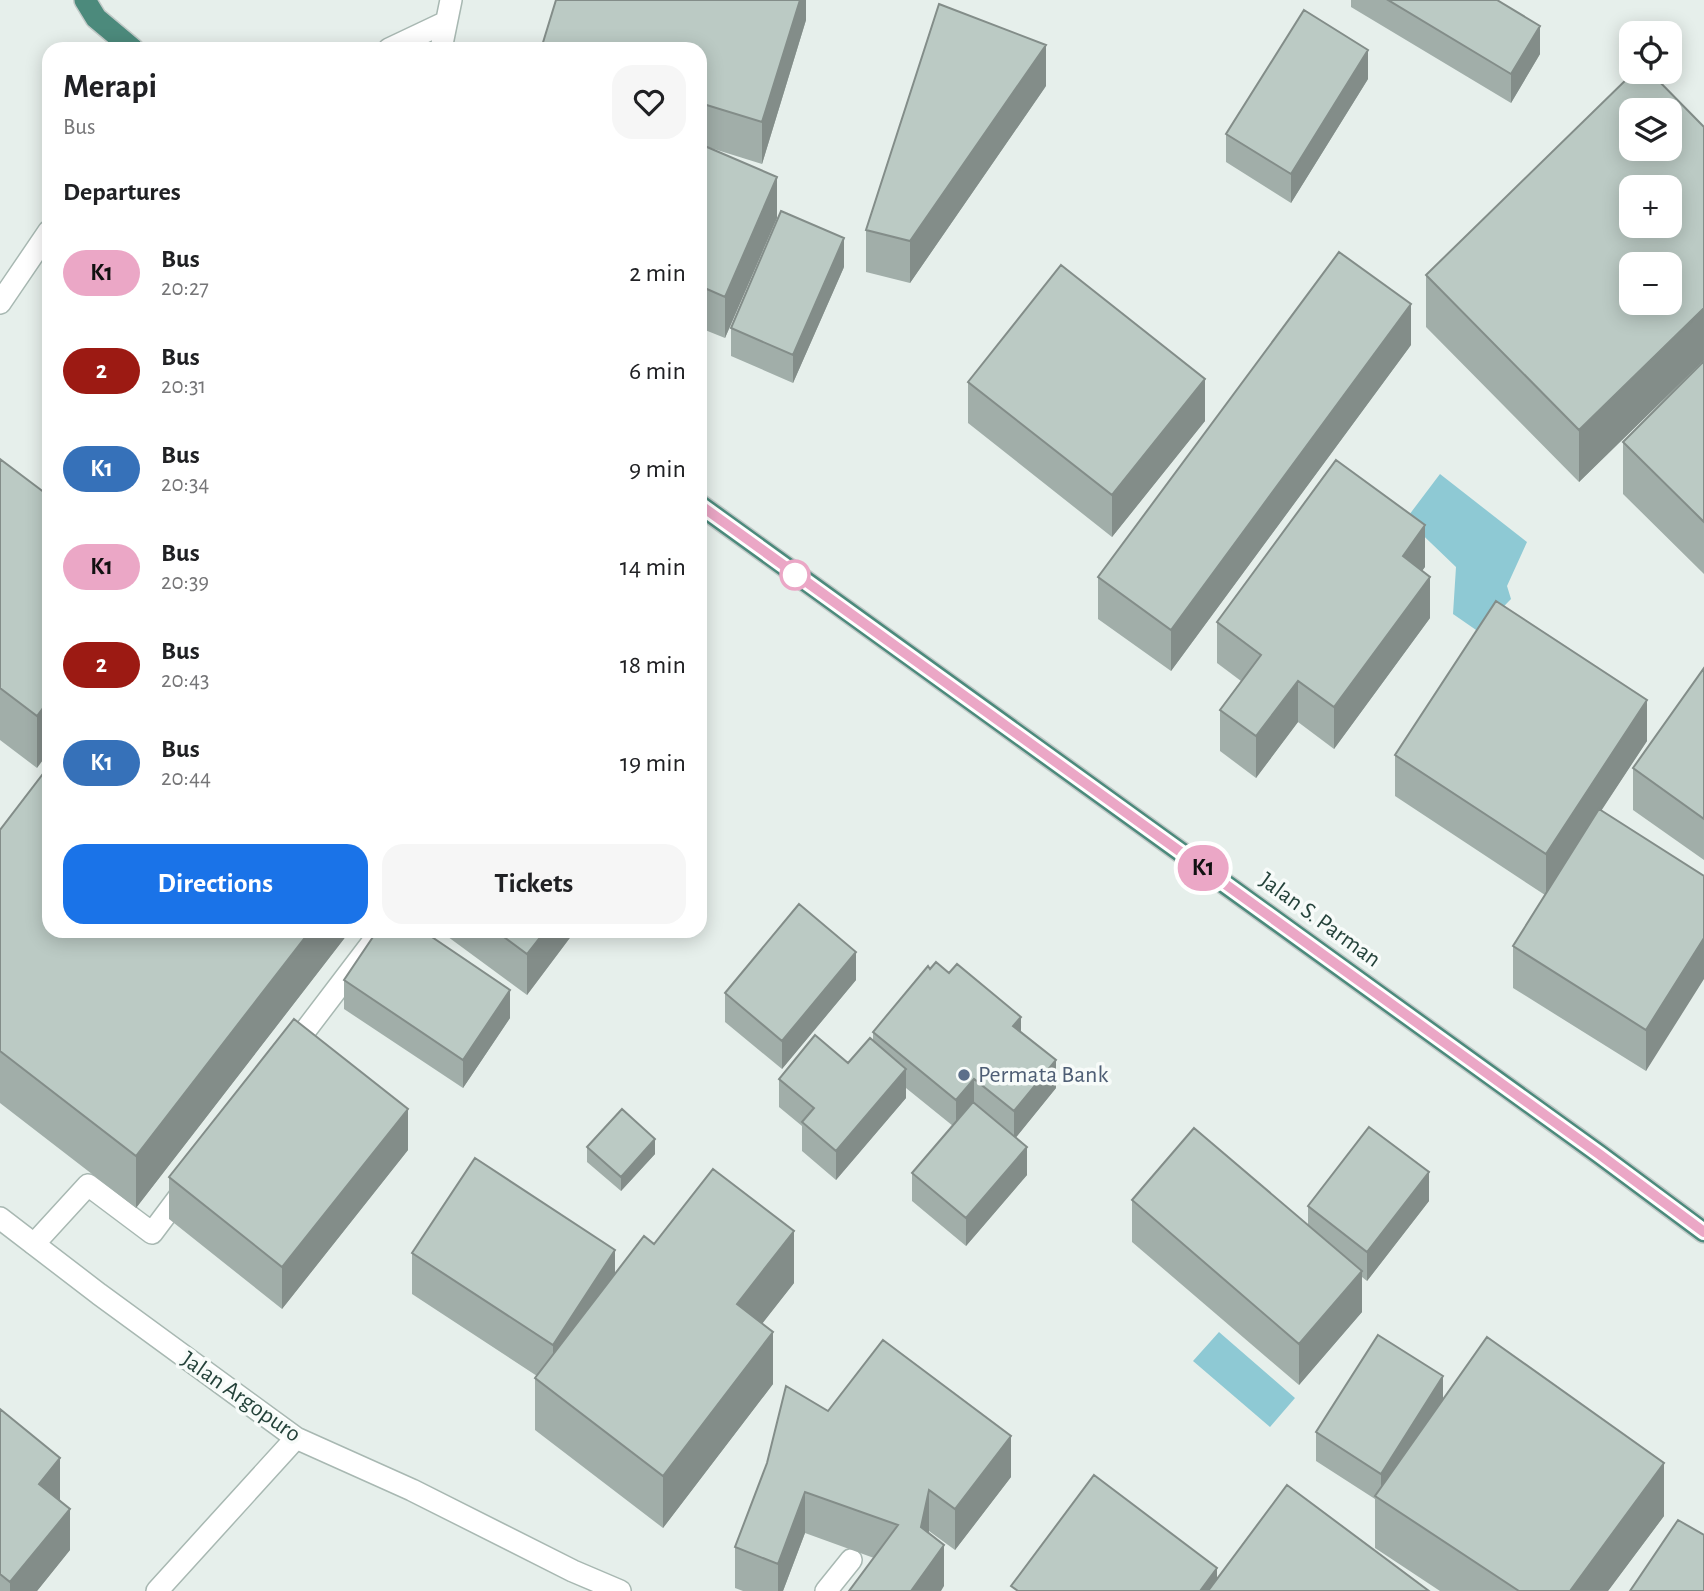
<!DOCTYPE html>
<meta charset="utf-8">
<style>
body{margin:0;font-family:"Alegreya Sans",sans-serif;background:#f6f6f6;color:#202124;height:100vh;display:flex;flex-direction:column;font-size:26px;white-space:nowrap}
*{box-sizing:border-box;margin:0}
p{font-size:23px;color:#757577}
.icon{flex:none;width:38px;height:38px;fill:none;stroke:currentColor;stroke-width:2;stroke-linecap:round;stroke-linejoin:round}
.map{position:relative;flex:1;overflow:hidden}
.drawer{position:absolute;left:42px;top:42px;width:665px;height:896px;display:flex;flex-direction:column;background:#fff;border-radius:21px;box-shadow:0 4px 18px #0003}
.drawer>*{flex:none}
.badge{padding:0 14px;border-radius:23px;font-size:24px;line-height:46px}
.fabs{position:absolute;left:1619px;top:21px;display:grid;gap:14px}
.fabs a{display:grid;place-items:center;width:63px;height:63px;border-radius:14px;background:#fff;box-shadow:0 4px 18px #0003;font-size:35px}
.map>.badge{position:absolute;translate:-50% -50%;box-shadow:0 0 0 4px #fff}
h2{padding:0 21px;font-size:26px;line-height:63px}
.round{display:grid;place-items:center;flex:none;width:74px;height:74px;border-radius:21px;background:#f6f6f6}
.overview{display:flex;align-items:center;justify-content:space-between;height:119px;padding:0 21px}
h1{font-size:33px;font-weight:600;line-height:52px}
.cta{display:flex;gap:14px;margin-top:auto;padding:14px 21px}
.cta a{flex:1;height:80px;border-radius:21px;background:#1a73e8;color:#fff;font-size:28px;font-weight:600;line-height:80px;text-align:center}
.cta a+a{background:#f6f6f6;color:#202124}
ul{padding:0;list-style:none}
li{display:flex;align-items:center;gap:21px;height:98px;padding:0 21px}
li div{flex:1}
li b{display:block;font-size:26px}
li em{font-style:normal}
li .badge{min-width:77px;font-weight:700;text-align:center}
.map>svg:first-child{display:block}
</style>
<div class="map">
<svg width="1704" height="1591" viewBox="0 0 1704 1591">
<rect width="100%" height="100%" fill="#e6efeb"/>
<path fill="#8ec9d4" d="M 1440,474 L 1527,542 L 1507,586 L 1511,599 L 1479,632 L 1453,614 L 1456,567 L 1406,519 Z
M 1219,1332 L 1295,1398 L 1270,1427 L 1193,1361 Z"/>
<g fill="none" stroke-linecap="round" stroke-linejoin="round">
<g stroke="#a8b8b2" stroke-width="24">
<path id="service" d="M 289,1052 L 381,931
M 34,1244 L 88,1185 L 152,1233 L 185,1189
M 826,1591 L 851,1560"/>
</g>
<g stroke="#a8b8b2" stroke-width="24">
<path id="minor" d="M 389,49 L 446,22
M 441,49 L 451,0
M 0,303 L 49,231
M 0,1218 L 99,1294 L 296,1438 L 412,1490 L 573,1571 L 620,1591
M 157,1591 L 296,1438"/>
</g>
<g stroke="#c2cac8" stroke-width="24">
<path id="trunk" d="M 85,0 L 96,18 L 133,49
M 700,505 L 1599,1154 L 1704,1232"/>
</g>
<use href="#service" stroke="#fff" stroke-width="21"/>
<use href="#minor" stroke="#fff" stroke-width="21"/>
<use href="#trunk" stroke="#4c8a7c" stroke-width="21"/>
</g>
<path fill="#a1aea9" d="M 806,0 L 806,20 L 762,164 L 701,145 L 777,218 L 725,338 L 700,328 L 700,49 Z
M 1351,0 L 1497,0 L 1540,54 L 1511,103 L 1351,7 Z
M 1368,79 L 1291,203 L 1226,162 L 1226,134 Z
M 1046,86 L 910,283 L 866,272 L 866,230 Z
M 1704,127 L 1704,360 L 1579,482 L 1426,327 L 1426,275 Z
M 844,267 L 793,383 L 731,356 L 731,328 Z
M 1411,345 L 1171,671 L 1098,619 L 1098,577 Z
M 1704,361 L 1704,574 L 1623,494 L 1623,442 Z
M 968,382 L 1205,421 L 1112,537 L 968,423 Z
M 0,459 L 49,496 L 37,768 L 0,740 Z
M 1425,567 L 1422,570 L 1430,618 L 1334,749 L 1298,722 L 1256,778 L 1220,751 L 1220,710 L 1241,681 L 1217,663 L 1217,622 Z
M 1704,668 L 1704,860 L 1633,810 L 1633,768 Z
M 1647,741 L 1601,810 L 1704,876 L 1646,1071 L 1513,988 L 1513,946 L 1545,895 L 1395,796 L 1395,755 Z
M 0,830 L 350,931 L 136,1208 L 0,1103 Z
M 440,931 L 575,931 L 527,995 Z
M 344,980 L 510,1018 L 463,1088 L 344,1009 Z
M 856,980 L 782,1069 L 725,1022 L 725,993 Z
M 873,1032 L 1021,1032 L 1056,1088 L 1016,1137 L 1027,1175 L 966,1246 L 912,1201 L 912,1173 L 953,1126 L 906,1088 L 906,1098 L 836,1180 L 802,1151 L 802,1126 L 779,1107 L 779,1079 L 848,1063 L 873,1041 Z
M 587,1147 L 655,1154 L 621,1191 L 587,1162 Z
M 408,1150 L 282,1309 L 169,1219 L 169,1177 Z
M 1132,1200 L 1308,1225 L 1308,1206 L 1429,1201 L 1367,1281 L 1362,1277 L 1362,1312 L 1299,1385 L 1132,1242 Z
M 654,1244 L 794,1283 L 762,1323 L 773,1384 L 663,1528 L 535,1430 L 535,1378 L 537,1376 L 412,1294 L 412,1253 L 615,1274 Z
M 1443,1399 L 1664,1516 L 1608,1591 L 1440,1591 L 1375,1548 L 1375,1499 L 1316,1461 L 1316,1432 Z
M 0,1409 L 60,1500 L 70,1550 L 37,1591 L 0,1591 Z
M 828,1411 L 1011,1477 L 955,1550 L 929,1531 L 929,1534 L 944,1586 L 874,1558 L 805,1533 L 783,1591 L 743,1591 L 735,1588 L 735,1547 Z"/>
<path fill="#838d89" d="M 800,0 L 806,0 L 806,20 L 762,164 L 762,122 Z
M 1540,26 L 1540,54 L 1511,103 L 1511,74 Z
M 1046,45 L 1046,86 L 910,283 L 910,241 Z
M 1368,50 L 1368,79 L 1291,203 L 1291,174 Z
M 777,177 L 777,218 L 725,338 L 725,297 Z
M 844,238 L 844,267 L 793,383 L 793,355 Z
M 1411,304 L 1411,345 L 1171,671 L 1171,630 Z
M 1704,308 L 1704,360 L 1579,482 L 1579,430 Z
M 1205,379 L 1205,421 L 1112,537 L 1112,495 Z
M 1425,525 L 1425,567 L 1403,597 L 1403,556 Z
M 1430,577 L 1430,618 L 1334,749 L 1334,707 Z
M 1298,681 L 1298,722 L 1256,778 L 1256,736 Z
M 49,700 L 49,752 L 37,768 L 37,716 Z
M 1647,700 L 1647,741 L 1546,895 L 1546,854 Z
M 702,802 L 702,844 L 700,847 L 700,806 Z
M 310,931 L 350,931 L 136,1208 L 136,1156 Z
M 545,931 L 575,931 L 527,995 L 527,954 Z
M 1704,938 L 1704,979 L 1646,1071 L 1646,1030 Z
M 856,952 L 856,980 L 782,1069 L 782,1041 Z
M 510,990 L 510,1018 L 463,1088 L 463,1060 Z
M 1021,1017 L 1021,1045 L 1013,1026 Z
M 1056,1060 L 1056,1088 L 1014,1140 L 1014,1111 Z
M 906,1069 L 906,1098 L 836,1180 L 836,1151 Z
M 974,1079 L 974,1108 L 956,1129 L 956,1100 Z
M 408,1109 L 408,1150 L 282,1309 L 282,1267 Z
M 655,1139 L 655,1154 L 621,1191 L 621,1177 Z
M 1027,1147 L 1027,1175 L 966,1246 L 966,1218 Z
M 1429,1172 L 1429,1201 L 1367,1281 L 1367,1252 Z
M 794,1231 L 794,1283 L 737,1356 L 737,1304 Z
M 615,1250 L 615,1292 L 553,1387 L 553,1345 Z
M 1362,1271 L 1362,1312 L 1299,1385 L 1299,1344 Z
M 773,1332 L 773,1384 L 663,1528 L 663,1476 Z
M 1443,1376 L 1443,1405 L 1381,1500 L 1381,1474 Z
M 1011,1436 L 1011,1477 L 955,1550 L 955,1509 Z
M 60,1458 L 60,1500 L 39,1525 L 39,1484 Z
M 1664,1463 L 1664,1516 L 1608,1591 L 1570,1591 Z
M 929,1490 L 929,1531 L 921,1569 L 921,1527 Z
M 805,1492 L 805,1533 L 783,1591 L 778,1591 L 778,1564 Z
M 70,1509 L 70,1550 L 37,1591 L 10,1591 L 10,1582 Z
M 944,1545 L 944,1586 L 941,1591 L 911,1591 Z
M 1217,1568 L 1217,1591 L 1200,1591 Z"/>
<path fill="#bbcac4" stroke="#838d89" stroke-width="2" fill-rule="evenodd" d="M 556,0 L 800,0 L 762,122 L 700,103 L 700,49 L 541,49 Z
M 1388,0 L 1497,0 L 1540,26 L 1511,74 Z
M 939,4 L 1046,45 L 910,241 L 866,230 Z
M 1304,10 L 1368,50 L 1291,174 L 1226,134 Z
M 485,45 L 494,49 L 483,49 Z
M 1634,72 L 1650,72 L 1704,127 L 1704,308 L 1579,430 L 1426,275 ZM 1631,110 L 1670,110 L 1670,149 L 1631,149 ZM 1631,187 L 1670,187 L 1670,226 L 1631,226 ZM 1631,264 L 1670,264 L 1670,303 L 1631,303 Z
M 700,144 L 777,177 L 725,297 L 700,286 Z
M 781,211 L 844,238 L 793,355 L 731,328 Z
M 1339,252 L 1411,304 L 1171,630 L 1098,577 Z
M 1061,265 L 1205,379 L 1112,495 L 968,382 Z
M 1704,361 L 1704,522 L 1623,442 Z
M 0,459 L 49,496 L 49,700 L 37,716 L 0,688 Z
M 1336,460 L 1425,525 L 1403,556 L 1430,577 L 1334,707 L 1298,681 L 1256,736 L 1220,710 L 1261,655 L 1217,622 Z
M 1496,601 L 1647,700 L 1546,854 L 1395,755 Z
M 1704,668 L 1704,819 L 1633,768 Z
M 49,766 L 49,931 L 310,931 L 136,1156 L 0,1051 L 0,830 Z
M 1599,809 L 1704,876 L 1704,938 L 1646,1030 L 1513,946 Z
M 799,904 L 856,952 L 782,1041 L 725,993 Z
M 377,931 L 423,931 L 510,990 L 463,1060 L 344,980 Z
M 496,931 L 545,931 L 527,954 Z
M 936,962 L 949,973 L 957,964 L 1021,1017 L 1013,1026 L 1056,1060 L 1014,1111 L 974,1079 L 956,1100 L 873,1032 L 928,966 L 930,969 Z
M 294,1019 L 408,1109 L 282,1267 L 169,1177 Z
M 815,1035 L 848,1063 L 870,1038 L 906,1069 L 836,1151 L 802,1122 L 814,1108 L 779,1079 Z
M 973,1102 L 1027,1147 L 966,1218 L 912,1173 Z
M 622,1109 L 655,1139 L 621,1177 L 587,1147 Z
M 1369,1127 L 1429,1172 L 1367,1252 L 1308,1206 Z
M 1194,1128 L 1362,1271 L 1299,1344 L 1132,1200 Z
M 475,1158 L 615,1250 L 553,1345 L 412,1253 Z
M 713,1169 L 794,1231 L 737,1304 L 773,1332 L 663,1476 L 535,1378 L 644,1236 L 654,1244 Z
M 1378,1335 L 1443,1376 L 1381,1474 L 1316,1432 Z
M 1487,1337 L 1664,1463 L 1570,1591 L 1519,1591 L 1375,1496 Z
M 883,1340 L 1011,1436 L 955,1509 L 929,1490 L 921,1527 L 944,1545 L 911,1591 L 849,1591 L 898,1525 L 805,1492 L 778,1564 L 735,1547 L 767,1463 L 786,1386 L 828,1411 Z
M 0,1409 L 60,1458 L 39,1484 L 70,1509 L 10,1582 L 0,1574 Z
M 1094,1475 L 1217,1568 L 1200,1591 L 1018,1591 L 1011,1586 Z
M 1287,1485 L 1429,1591 L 1208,1591 Z
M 1678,1520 L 1704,1535 L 1704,1591 L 1630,1591 Z"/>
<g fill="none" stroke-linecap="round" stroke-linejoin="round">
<g stroke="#fff" stroke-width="16">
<path id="line" d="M 700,505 L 1599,1154 L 1704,1232"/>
</g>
<use href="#line" stroke="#eba7c6" stroke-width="10"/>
</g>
<circle fill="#fff" stroke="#eba7c6" stroke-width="3.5" cx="795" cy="575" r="14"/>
<circle fill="#5c6f8a" stroke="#f7fbf9" stroke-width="2.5" cx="964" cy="1075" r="7"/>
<g text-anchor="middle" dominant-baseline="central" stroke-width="7" stroke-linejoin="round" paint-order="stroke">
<g font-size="24" fill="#24423a" stroke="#f7fbf9">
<text transform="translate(1320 920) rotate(36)">Jalan S. Parman</text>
<text transform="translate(241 1397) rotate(35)">Jalan Argopuro</text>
</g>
<g font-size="24" fill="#4e5e75" stroke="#f7fbf9" text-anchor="start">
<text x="978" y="1075">Permata Bank</text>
</g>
</g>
</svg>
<div class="fabs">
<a><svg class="icon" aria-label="locate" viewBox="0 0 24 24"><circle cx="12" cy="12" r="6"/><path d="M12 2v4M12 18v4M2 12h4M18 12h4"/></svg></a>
<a><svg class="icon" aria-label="layers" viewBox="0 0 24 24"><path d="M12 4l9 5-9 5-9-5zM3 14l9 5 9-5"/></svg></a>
<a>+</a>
<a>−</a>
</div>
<b class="badge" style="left:1203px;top:868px;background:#eba7c6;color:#111">K1</b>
<section class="drawer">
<div class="overview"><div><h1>Merapi</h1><p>Bus</p></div><a class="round"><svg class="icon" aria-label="heart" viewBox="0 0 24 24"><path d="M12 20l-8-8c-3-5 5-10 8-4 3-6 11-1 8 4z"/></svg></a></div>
<h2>Departures</h2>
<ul>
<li><span class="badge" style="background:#eba7c6;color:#111">K1</span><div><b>Bus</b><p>20:27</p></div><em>2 min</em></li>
<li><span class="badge" style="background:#9c1a13;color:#fff">2</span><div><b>Bus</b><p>20:31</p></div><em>6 min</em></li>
<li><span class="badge" style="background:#3671b9;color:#fff">K1</span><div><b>Bus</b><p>20:34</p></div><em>9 min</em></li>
<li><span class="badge" style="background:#eba7c6;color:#111">K1</span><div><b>Bus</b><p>20:39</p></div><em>14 min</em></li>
<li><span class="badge" style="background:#9c1a13;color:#fff">2</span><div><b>Bus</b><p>20:43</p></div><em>18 min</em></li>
<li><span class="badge" style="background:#3671b9;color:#fff">K1</span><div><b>Bus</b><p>20:44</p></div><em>19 min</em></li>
</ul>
<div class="cta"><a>Directions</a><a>Tickets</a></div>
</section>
</div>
